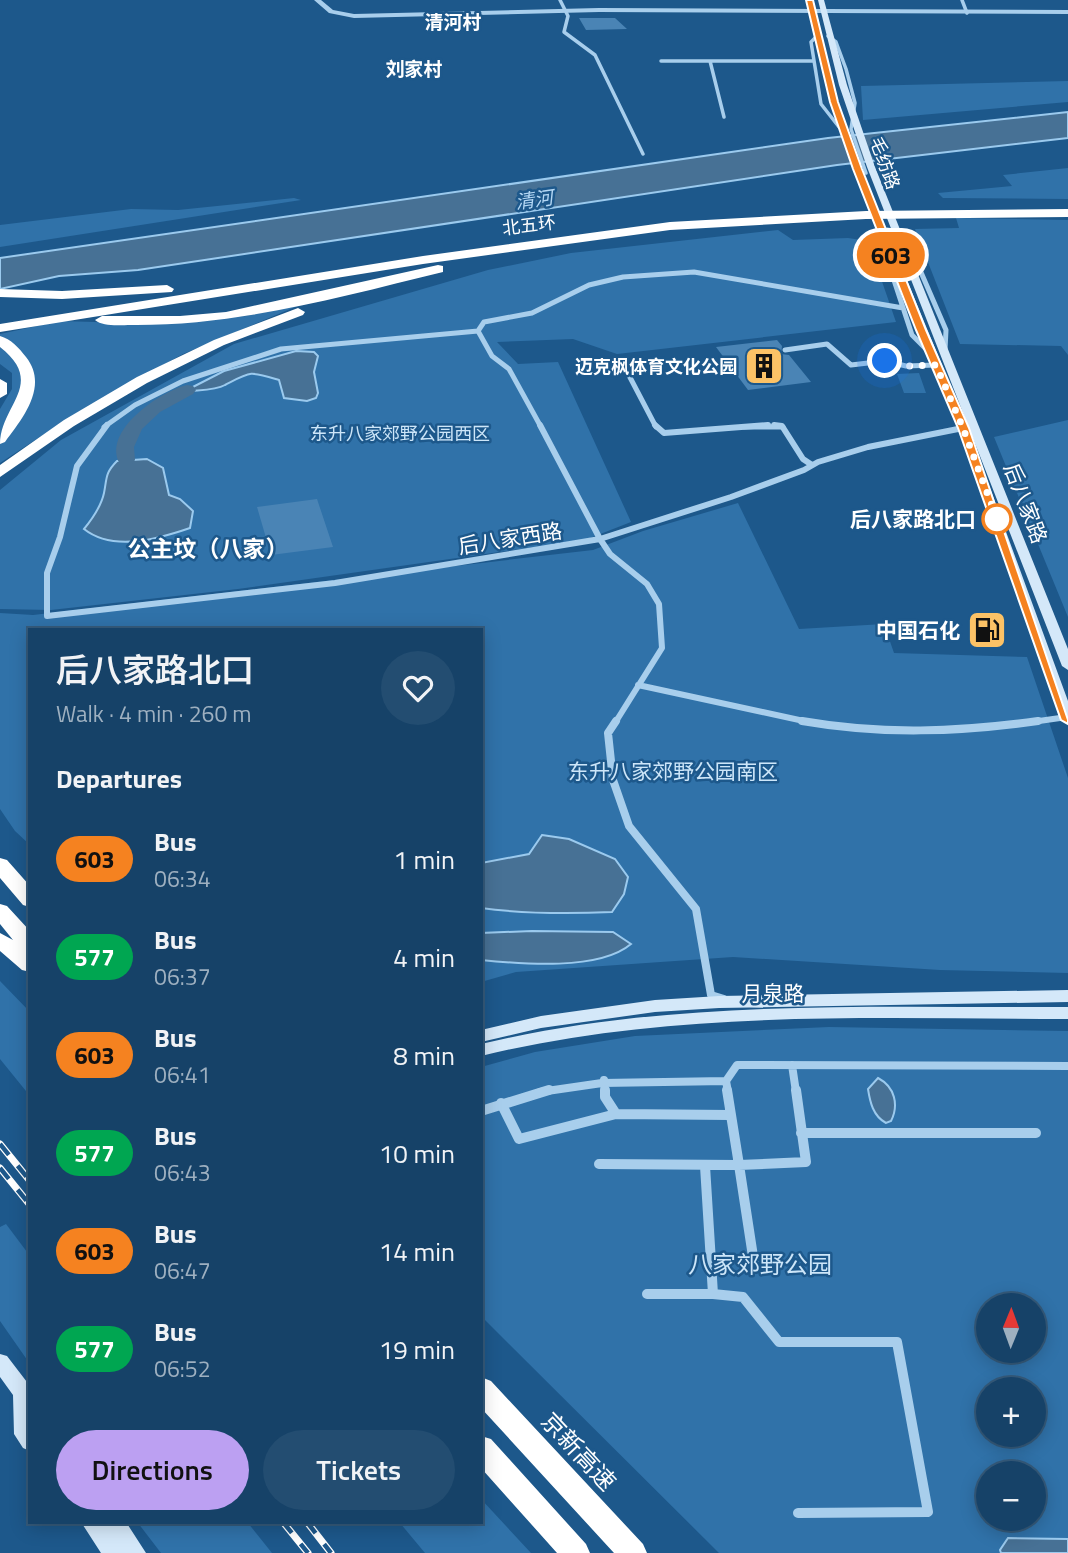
<!DOCTYPE html>
<meta charset="utf-8">
<style>
body{margin:0;font-family:"Titillium Web","Noto Sans SC",sans-serif;background:#234d71;color:#f1f3f6;height:100vh;display:flex;flex-direction:column;font-size:26px;white-space:nowrap}
*{box-sizing:border-box;margin:0}
p{font-size:23px;color:#9eb0c0}
.icon{flex:none;width:38px;height:38px;fill:none;stroke:currentColor;stroke-width:2;stroke-linecap:round;stroke-linejoin:round}
.map{position:relative;flex:1;overflow:hidden}
.panel{position:absolute;left:28px;top:628px;width:455px;height:896px;display:flex;flex-direction:column;background:#164268;border-radius:0px;box-shadow:0 4px 18px #0003,0 0 0 2px #355b7c}
.panel>*{flex:none}
.badge{padding:0 14px;border-radius:23px;font-size:24px;line-height:46px}
.needle{width:46px;rotate:1deg}
.fabs{position:absolute;left:976px;top:1293px;display:grid;gap:14px}
.fabs a{display:grid;place-items:center;width:70px;height:70px;border-radius:50%;background:#164268;box-shadow:0 4px 18px #0003,0 0 0 2px #355b7c;font-size:35px}
.you{position:absolute;width:35px;height:35px;margin:-18px;border:5px solid #fff;border-radius:50%;background:#1a73e8;box-shadow:0 0 0 10px #1a73e833}
.map>.badge{position:absolute;translate:-50% -50%;box-shadow:0 0 0 4px #fff}
h2{padding:0 28px;font-size:26px;line-height:63px}
.round{display:grid;place-items:center;flex:none;width:74px;height:74px;border-radius:37px;background:#234d71}
.head{display:flex;align-items:center;justify-content:space-between;height:119px;padding:0 28px}
h1{font-size:33px;font-weight:600;line-height:52px}
.cta{display:flex;gap:14px;margin-top:auto;padding:14px 28px}
.cta a{flex:1;height:80px;border-radius:42px;background:#bca0f2;color:#111;font-size:28px;font-weight:600;line-height:80px;text-align:center}
.cta a+a{background:#234d71;color:#f1f3f6}
ul{padding:0;list-style:none}
li{display:flex;align-items:center;gap:21px;height:98px;padding:0 28px}
li div{flex:1}
li b{display:block;font-size:26px}
li em{font-style:normal}
li .badge{min-width:77px;font-weight:700;text-align:center}
.map>svg:first-child{display:block}
</style>
<div class="map">
<svg width="1068" height="1553" viewBox="0 0 1068 1553">
<rect width="100%" height="100%" fill="#1d588b"/>
<path fill="#3072a9" fill-rule="evenodd" d="M 1068,81 L 1068,102 L 863,120 L 861,86 Z
M 1068,168 L 1068,199 L 943,198 L 938,193 L 1012,186 L 1003,175 Z
M 294,198 L 301,200 L 0,247 L 0,225 L 131,209 L 178,210 Z
M 956,218 L 1068,220 L 1068,355 L 1061,346 L 960,344 L 915,229 L 959,228 Z
M 778,230 L 793,240 L 848,238 L 868,241 L 896,322 L 617,354 L 573,339 L 497,342 L 518,364 L 558,362 L 631,522 L 585,540 L 238,589 L 51,610 L 0,609 L 0,490 L 61,440 L 234,344 L 488,270 L 571,253 Z
M 300,305 L 183,354 L 78,412 L 0,463 L 0,409 L 12,389 L 12,373 L 0,364 L 0,334 L 60,321 L 163,324 L 246,316 Z
M 919,373 L 926,393 L 904,393 L 897,374 Z
M 1068,420 L 1068,617 L 994,437 Z
M 738,503 L 799,629 L 884,624 L 894,653 L 1027,657 L 1068,778 L 1068,973 L 940,970 L 733,957 L 516,972 L 481,982 L 481,630 L 30,630 L 30,845 L 15,831 L 0,809 L 0,613 L 33,615 L 593,550 L 643,531 Z
M 0,981 L 30,1012 L 30,1096 L 0,1059 Z
M 829,1027 L 1068,1031 L 1068,1553 L 719,1553 L 481,1316 L 481,1067 L 535,1052 L 635,1036 ZM 989,1306 L 1034,1306 L 1034,1351 L 989,1351 ZM 989,1390 L 1034,1390 L 1034,1435 L 989,1435 ZM 989,1474 L 1034,1474 L 1034,1519 L 989,1519 Z
M 6,1224 L 30,1256 L 30,1364 L 0,1321 L 0,1227 Z
M 481,1499 L 531,1553 L 425,1553 L 400,1523 L 481,1522 Z
M 138,1523 L 248,1523 L 272,1553 L 161,1553 Z"/>
<path fill="#477195" stroke="#9bcaee" stroke-width="2" d="M 1068,112 L 1068,138 L 837,165 L 138,270 L 59,276 L 0,289 L 0,258 L 828,138 Z
M 296,351 L 314,352 L 318,356 L 314,372 L 318,393 L 316,398 L 307,401 L 284,398 L 279,380 C 249,371 252,371 225,385 C 216,390 201,390 191,391 L 187,390 L 224,371 Z
M 147,459 L 163,468 L 169,495 L 180,499 L 193,511 L 190,528 C 158,539 113,552 84,529 C 93,518 101,507 104,493 C 107,478 105,473 117,461 Z
M 542,835 L 569,839 L 615,859 L 628,877 L 624,894 L 612,912 C 567,914 525,914 481,908 L 481,863 L 529,854 Z
M 532,931 L 613,932 L 631,944 C 599,971 521,964 481,960 L 481,933 Z
M 878,1078 C 895,1087 899,1105 891,1121 L 886,1123 C 873,1116 870,1102 868,1089 Z
M 1008,1538 L 1068,1539 L 1068,1553 L 1001,1553 L 1000,1550 Z"/>
<g fill="none" stroke-linecap="round" stroke-linejoin="round">
<path fill="#477195" fill-rule="evenodd" d="M 187,385 L 193,386 L 196,390 L 193,394 L 160,412 L 142,429 L 134,447 L 135,460 L 132,464 L 120,464 C 101,431 161,391 187,385 Z"/>
</g>
<path fill="#4a84b5" d="M 579,18 L 615,18 L 627,29 L 586,30 Z
M 777,340 L 782,346 L 781,354 L 789,355 L 811,382 L 748,390 L 716,347 Z
M 317,499 L 333,547 L 271,555 L 257,507 Z"/>
<g fill="none" stroke-linecap="round" stroke-linejoin="round">
<path stroke="#a8ceec" stroke-width="3.5" d="M 560,0 L 568,16 L 564,32 L 595,55 L 643,154
M 962,0 L 967,13
M 817,36 L 811,42 L 821,104 L 839,127
M 828,36 L 836,42 L 846,69 L 855,103 L 851,129 L 866,173
M 661,61 L 814,61
M 710,61 L 724,117"/>
<path stroke="#a8ceec" stroke-width="5" d="M 785,350 L 827,344 L 851,365 L 885,361 L 906,366 L 936,365
M 928,351 L 912,335 L 889,265 L 875,234 L 887,230 L 904,233 L 946,330 L 945,350
M 623,364 L 656,427
M 104,427 L 135,405 L 183,381 L 281,349 L 478,331
M 541,427 L 509,369 L 492,356 L 478,331 L 484,322 L 532,313 L 589,285 L 623,277 L 694,272 L 903,308
M 744,427 L 783,427"/>
<path stroke="#a8ceec" stroke-width="6" d="M 107,425 L 77,466 L 60,537 L 47,573 L 47,616 L 335,583 L 600,539 L 731,497 L 804,470 L 818,462 L 868,447 L 963,428
M 540,425 L 600,539 L 610,554 L 647,584 L 659,604 L 662,648 L 615,723
M 655,425 L 664,433 L 768,425
M 774,425 L 782,426 L 803,459 L 812,465
M 638,685 L 813,723
M 1025,723 L 1067,717"/>
<path stroke="#a8ceec" stroke-width="8" d="M 616,721 L 608,733 L 613,780 L 629,826 L 696,909 L 711,995 L 724,999
M 802,721 C 882,735 959,732 1038,721
M 792,1065 L 796,1092
M 604,1080 L 605,1092
M 726,1081 L 728,1092
M 540,1092 L 602,1083 L 726,1081 L 737,1065 L 1068,1066"/>
<path stroke="#a8ceec" stroke-width="10" d="M 605,1090 L 605,1097 L 616,1114
M 501,1103 L 519,1139 L 616,1114 L 730,1115
M 481,1111 L 549,1090
M 801,1133 L 1036,1133
M 599,1164 L 739,1165 L 727,1090
M 754,1263 L 739,1165 L 806,1162 L 796,1090
M 647,1294 L 713,1294 L 705,1166
M 713,1294 L 743,1297 L 779,1342 L 897,1342 L 928,1512 L 798,1513"/>
<path fill="#a8ceec" fill-rule="evenodd" d="M 314,0 L 321,0 L 333,10 L 354,14 L 599,8 L 1068,10 L 1068,14 L 599,12 L 354,18 L 329,13 Z"/>
<path fill="#d4e8f9" fill-rule="evenodd" d="M 807,0 L 813,0 L 838,102 L 861,169 L 968,428 L 1068,701 L 1068,724 L 1061,720 L 958,428 L 916,330 L 853,169 L 830,102 Z
M 818,0 L 824,0 L 847,85 L 875,167 L 1068,649 L 1068,670 L 1062,666 L 867,167 L 839,85 Z
M 1068,990 L 1068,1002 L 719,1008 L 655,1012 L 541,1028 L 481,1042 L 481,1030 L 541,1016 L 655,1000 L 719,996 Z
M 1068,1007 L 1068,1019 C 872,1019 673,1009 481,1056 L 481,1044 C 673,998 872,1008 1068,1007 Z
M 0,1354 L 7,1356 L 30,1386 L 30,1451 L 23,1448 L 14,1434 L 13,1395 L 0,1377 Z
M 81,1522 L 126,1522 L 146,1553 L 101,1553 Z"/>
<path fill="#fff" fill-rule="evenodd" d="M 1068,209 L 1068,217 L 866,219 L 670,230 L 423,264 L 0,332 L 0,324 L 423,256 L 670,222 L 866,211 Z
M 438,265 L 443,266 L 443,272 C 340,297 238,326 131,325 C 120,325 103,327 95,320 L 102,316 L 180,316 L 226,312 Z
M 167,285 L 174,289 L 172,292 L 62,299 L 0,297 L 0,289 L 62,291 Z
M 298,308 L 305,312 L 303,315 L 224,345 L 147,383 L 74,426 L 0,477 L 0,465 L 64,420 L 137,377 L 214,340 Z
M 0,336 C 11,339 19,348 26,357 C 49,386 23,418 5,442 L 0,444 C 0,405 47,384 0,347 Z
M 0,379 L 7,383 L 7,394 L 0,398 Z
M 0,858 L 7,860 L 30,886 L 30,907 L 23,905 L 0,878 Z
M 0,904 L 7,906 L 30,931 L 30,972 L 22,970 L 0,951 L 0,933 L 13,940 L 0,924 Z
M 481,1377 L 491,1381 L 643,1544 L 647,1553 L 614,1553 L 481,1408 Z
M 481,1436 L 491,1439 L 586,1544 L 590,1553 L 557,1553 L 481,1468 Z"/>
<g stroke="#fff" stroke-width="7">
<path id="rail" d="M 0,1144 L 30,1181
M 0,1168 L 30,1205
M 283,1522 L 308,1553
M 307,1522 L 331,1553"/>
</g>
<use href="#rail" stroke="#1d588b" stroke-width="4.5" stroke-dasharray="14" stroke-linecap="butt"/>
</g>
<path fill="#f58220" stroke="#fff" stroke-width="2" d="M 806,0 L 813,0 L 838,102 L 862,169 L 926,330 L 969,428 L 1068,720 L 1068,724 L 1061,720 L 958,428 L 916,330 L 853,169 L 830,102 Z"/>
<g fill="none" stroke-linecap="round" stroke-linejoin="round">
<path stroke="#fff" stroke-width="7" stroke-dasharray="0 12.6" d="M 885,361 L 906,366 L 936,365 L 963,428 L 998,522 L 997,519"/>
</g>
<defs>
<g id="building-square" transform="scale(2.0125)"><rect x="-9" y="-9" width="18" height="18" rx="4" fill="#fcc266" stroke="#1d588b"/><path d="M-4-6H4V6H1V3H-1V6H-4ZM-2.5-4.3h1.7v1.8h-1.7ZM.8-4.3h1.7v1.8H.8ZM-2.5-1h1.7V.8h-1.7ZM.8-1h1.7V.8H.8Z" fill="#111"/></g>
<g id="fuel-square" transform="scale(2.0125)"><rect x="-9" y="-9" width="18" height="18" rx="4" fill="#fcc266" stroke="#1d588b"/><path d="M-5.5-6h7V0h2V4h1.3V-2.5L3-4.5l.8-.8L6-3V5H2.5V1h-1V6h-7ZM-4.2-4.7v3.2H.2V-4.7Z" fill="#111"/></g>
</defs>
<g fill-rule="evenodd">
<use href="#building-square" x="764" y="366"/>
<use href="#fuel-square" x="987" y="630"/>
</g>
<circle fill="#fff" stroke="#f58220" stroke-width="3.5" cx="997" cy="519" r="14"/>
<g text-anchor="middle" dominant-baseline="central" stroke-width="5" stroke-linejoin="round" paint-order="stroke">
<g font-size="18" fill="#fff" stroke="#1d588b">
<text transform="translate(885 163) rotate(70)">毛纺路</text>
<text transform="translate(529 225) rotate(-7)">北五环</text>
</g>
<g font-size="18" font-weight="bold" fill="#fff" stroke="#1d588b" text-anchor="end">
<text x="737" y="366">迈克枫体育文化公园</text>
</g>
<g font-size="18" fill="#cde6f9" stroke="#1d588b">
<text x="400" y="433">东升八家郊野公园西区</text>
</g>
<g font-size="19" font-weight="bold" fill="#fff" stroke="#1d588b">
<text x="453" y="21">清河村</text>
<text x="414" y="68">刘家村</text>
</g>
<g font-size="19" font-style="italic" fill="#b4d7f4" stroke="#1d588b">
<text transform="translate(534 199) rotate(-8)">清河</text>
</g>
<g font-size="21" fill="#fff" stroke="#1d588b">
<text transform="translate(1026 503) rotate(69)">后八家路</text>
<text transform="translate(510 538) rotate(-9)">后八家西路</text>
<text x="773" y="993">月泉路</text>
</g>
<g font-size="21" font-weight="bold" fill="#fff" stroke="#1d588b" text-anchor="end">
<text x="976" y="519">后八家路北口</text>
</g>
<g font-size="21" font-weight="bold" fill="#fff" stroke="#1d588b" text-anchor="end">
<text x="960" y="630">中国石化</text>
</g>
<g font-size="21" fill="#cde6f9" stroke="#1d588b">
<text x="673" y="771">东升八家郊野公园南区</text>
</g>
<g font-size="23" font-weight="bold" fill="#fff" stroke="#1d588b">
<text x="208" y="548">公主坟（八家）</text>
</g>
<g font-size="24" fill="#cde6f9" stroke="#1d588b">
<text x="760" y="1264">八家郊野公园</text>
</g>
<g font-size="24" fill="#fff" stroke="#1d588b">
<text transform="translate(579 1451) rotate(47)">京新高速</text>
</g>
</g>
</svg>
<div class="fabs">
<a><svg class="needle" viewBox="-14 -14 28 28"><path d="M0-13l5 13h-10z" fill="#e53935"/><path d="M0 13l5-13h-10z" fill="#9eb0c0"/></svg></a>
<a>+</a>
<a>−</a>
</div>
<div class="you" style="left:885px;top:361px"></div>
<b class="badge" style="left:891px;top:255px;background:#f58220;color:#111">603</b>
<section class="panel">
<div class="head"><div><h1>后八家路北口</h1><p>Walk · 4 min · 260 m</p></div><a class="round"><svg class="icon" aria-label="heart" viewBox="0 0 24 24"><path d="M12 20l-8-8c-3-5 5-10 8-4 3-6 11-1 8 4z"/></svg></a></div>
<h2>Departures</h2>
<ul>
<li><span class="badge" style="background:#f58220;color:#111">603</span><div><b>Bus</b><p>06:34</p></div><em>1 min</em></li>
<li><span class="badge" style="background:#00a651;color:#fff">577</span><div><b>Bus</b><p>06:37</p></div><em>4 min</em></li>
<li><span class="badge" style="background:#f58220;color:#111">603</span><div><b>Bus</b><p>06:41</p></div><em>8 min</em></li>
<li><span class="badge" style="background:#00a651;color:#fff">577</span><div><b>Bus</b><p>06:43</p></div><em>10 min</em></li>
<li><span class="badge" style="background:#f58220;color:#111">603</span><div><b>Bus</b><p>06:47</p></div><em>14 min</em></li>
<li><span class="badge" style="background:#00a651;color:#fff">577</span><div><b>Bus</b><p>06:52</p></div><em>19 min</em></li>
</ul>
<div class="cta"><a>Directions</a><a>Tickets</a></div>
</section>
</div>
